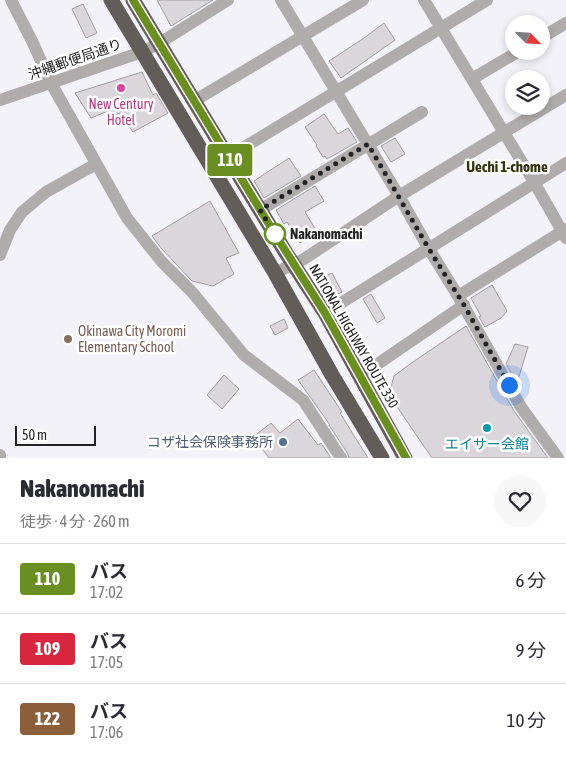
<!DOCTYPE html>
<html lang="ja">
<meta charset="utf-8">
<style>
body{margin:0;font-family:"Asap Condensed","Noto Sans JP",sans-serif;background:#f7f7f7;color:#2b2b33;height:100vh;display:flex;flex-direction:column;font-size:19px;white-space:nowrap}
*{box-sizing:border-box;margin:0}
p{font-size:16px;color:#7c7c81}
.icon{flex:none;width:28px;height:28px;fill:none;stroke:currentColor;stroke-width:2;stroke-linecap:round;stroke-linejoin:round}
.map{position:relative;height:458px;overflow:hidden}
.details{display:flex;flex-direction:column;background:#fff;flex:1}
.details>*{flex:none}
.badge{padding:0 10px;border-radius:4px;font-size:18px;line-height:32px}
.needle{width:32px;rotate:115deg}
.controls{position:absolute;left:505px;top:15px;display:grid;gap:10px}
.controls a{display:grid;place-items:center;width:45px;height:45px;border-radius:50%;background:#fff;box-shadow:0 2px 8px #0003;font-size:25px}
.scale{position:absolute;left:15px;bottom:12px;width:81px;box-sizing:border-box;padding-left:5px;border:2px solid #232326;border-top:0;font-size:14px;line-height:18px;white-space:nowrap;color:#232326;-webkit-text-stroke:4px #fff;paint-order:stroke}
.you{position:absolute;width:25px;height:25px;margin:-12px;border:4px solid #fff;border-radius:50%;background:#1a73e8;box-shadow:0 0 0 8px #1a73e833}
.map>.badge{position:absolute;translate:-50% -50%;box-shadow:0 0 0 2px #fff}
.round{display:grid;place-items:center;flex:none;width:52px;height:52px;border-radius:26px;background:#f7f7f7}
.summary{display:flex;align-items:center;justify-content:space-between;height:85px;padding:0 20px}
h1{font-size:24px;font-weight:800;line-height:38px}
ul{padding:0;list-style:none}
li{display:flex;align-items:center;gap:15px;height:70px;padding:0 20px;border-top:1px solid #e1e1e2}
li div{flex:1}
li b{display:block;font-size:19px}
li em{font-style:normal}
li .badge{min-width:55px;font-weight:700;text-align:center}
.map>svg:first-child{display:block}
</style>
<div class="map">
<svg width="566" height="458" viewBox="0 0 566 458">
<rect width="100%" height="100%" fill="#f3f2f9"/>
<path fill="#dbd6db" stroke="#a39da2" d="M 157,0 L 213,0 L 171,26 Z
M 83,4 L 97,33 L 86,38 L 72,9 Z
M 384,23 L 395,40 L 341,78 L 329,61 L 364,38 Z
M 142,72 L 153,95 L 156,93 L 168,113 L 133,132 L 119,113 L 113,117 L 108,111 L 91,118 L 75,93 Z
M 324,114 L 338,134 L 348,128 L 357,142 L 327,159 L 325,156 L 323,157 L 316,146 L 317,145 L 305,127 Z
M 395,138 L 405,154 L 391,162 L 381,146 Z
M 289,158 L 301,176 L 264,198 L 254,181 Z
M 315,186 L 324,201 L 305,212 L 317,232 L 300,243 L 287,222 L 284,224 L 276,210 Z
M 210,201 L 239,253 L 226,258 L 234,274 L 213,286 L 192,281 L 161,248 L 152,236 Z
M 332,273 L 342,292 L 330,298 L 320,279 Z
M 492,285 L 507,311 L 501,318 L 485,327 L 479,317 L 481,316 L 471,298 Z
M 371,294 L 385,318 L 377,323 L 363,299 Z
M 284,319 L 288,328 L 275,335 L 270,326 Z
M 466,326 L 514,411 L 548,458 L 432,458 L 389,395 L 394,376 L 410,364 Z
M 515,344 L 528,347 L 517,383 L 506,364 Z
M 314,370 L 342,412 L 340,413 L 368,458 L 349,458 L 348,454 L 329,425 L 330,425 L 298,380 Z
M 224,375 L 239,389 L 222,409 L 207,395 Z
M 298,419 L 318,445 L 321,443 L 331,458 L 269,458 L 253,437 L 271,423 L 280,433 Z"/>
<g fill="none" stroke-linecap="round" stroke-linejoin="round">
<path stroke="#afacab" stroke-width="12" d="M 11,0 L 32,41 L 51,83 L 127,218 L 162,262 L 192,292 L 244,355 L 303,400 L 341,458
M 281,0 L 399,196 L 429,249 L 458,296 L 521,407 L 558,458
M 424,0 L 534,182 L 566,238
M 541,38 L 566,23
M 472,79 L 519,51
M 0,100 L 142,52 L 158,44 L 228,0
M 194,101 L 363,0
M 228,157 L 487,0
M 260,210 L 422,112
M 0,255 L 10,230 L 22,212 L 46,192 L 96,164
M 275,273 L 304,259 L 399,196 L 566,95
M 458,296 L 566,229
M 325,313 L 566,163
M 360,376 L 464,305
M 0,455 L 0,458"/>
<path stroke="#635d5a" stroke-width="15" d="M 111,0 L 275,273 L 332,375 L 382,458
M 133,0 L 286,253 L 325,313 L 405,458"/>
</g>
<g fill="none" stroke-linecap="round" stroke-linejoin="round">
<g stroke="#fff" stroke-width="11">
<path id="line" d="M 133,0 L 278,239 L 325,313 L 406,458"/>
</g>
<use href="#line" stroke="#6b8e23" stroke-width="8"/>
<path stroke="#232326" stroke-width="5" stroke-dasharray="0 9" d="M 275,234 L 260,210 L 368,144 L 429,249 L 464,305 L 509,385"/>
</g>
<circle fill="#d1479c" stroke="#fff" stroke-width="2" cx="121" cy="88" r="5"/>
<circle fill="#fff" stroke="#6b8e23" stroke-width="2.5" cx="275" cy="234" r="10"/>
<circle fill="#8d6e63" stroke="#fff" stroke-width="2" cx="68" cy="339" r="5"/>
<circle fill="#0f9aa8" stroke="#fff" stroke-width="2" cx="487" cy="428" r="5"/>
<circle fill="#5c6f8a" stroke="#fff" stroke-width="2" cx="283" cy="442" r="5"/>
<g text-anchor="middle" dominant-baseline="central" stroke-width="5" stroke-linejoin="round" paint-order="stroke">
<g font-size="14" fill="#232326" stroke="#fff">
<text transform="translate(75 59) rotate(-19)">沖縄郵便局通り</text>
<text transform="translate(354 336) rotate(60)">NATIONAL HIGHWAY ROUTE 330</text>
</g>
<g font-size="14" fill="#b23c85" stroke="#fff">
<text x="121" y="104">New Century<tspan x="121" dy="16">Hotel</tspan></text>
</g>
<g font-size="14" font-weight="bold" fill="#232326" stroke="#fff" text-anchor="start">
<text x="290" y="234">Nakanomachi</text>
</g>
<g font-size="14" fill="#785e54" stroke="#fff" text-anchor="start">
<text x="78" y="331">Okinawa City Moromi<tspan x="78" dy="16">Elementary School</tspan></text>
</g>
<g font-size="14" fill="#4e5e75" stroke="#fff" text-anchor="end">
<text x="273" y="442">コザ社会保険事務所</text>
</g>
<g font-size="14" fill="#0d838f" stroke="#fff">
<text x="487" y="444">エイサー会館</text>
</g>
<g font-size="15" font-weight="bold" fill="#31340b" stroke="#fff">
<text x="507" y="166">Uechi 1-chome</text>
</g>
</g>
</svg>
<div class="controls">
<a><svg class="needle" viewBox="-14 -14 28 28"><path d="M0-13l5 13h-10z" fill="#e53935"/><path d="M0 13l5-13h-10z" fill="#7c7c81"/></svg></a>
<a><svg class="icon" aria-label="layers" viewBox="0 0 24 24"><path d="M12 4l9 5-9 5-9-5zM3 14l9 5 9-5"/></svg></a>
</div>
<div class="scale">50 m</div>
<div class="you" style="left:509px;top:385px"></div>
<b class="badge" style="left:230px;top:160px;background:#6b8e23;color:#fff">110</b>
</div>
<section class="details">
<div class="summary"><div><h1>Nakanomachi</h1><p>徒歩 · 4 分 · 260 m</p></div><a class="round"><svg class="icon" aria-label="heart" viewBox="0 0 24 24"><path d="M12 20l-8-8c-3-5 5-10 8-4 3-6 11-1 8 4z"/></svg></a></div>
<ul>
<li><span class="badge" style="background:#6b8e23;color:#fff">110</span><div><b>バス</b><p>17:02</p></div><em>6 分</em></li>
<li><span class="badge" style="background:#d7263d;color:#fff">109</span><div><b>バス</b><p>17:05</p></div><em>9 分</em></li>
<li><span class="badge" style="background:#8b5e3c;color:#fff">122</span><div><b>バス</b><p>17:06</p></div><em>10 分</em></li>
</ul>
</section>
